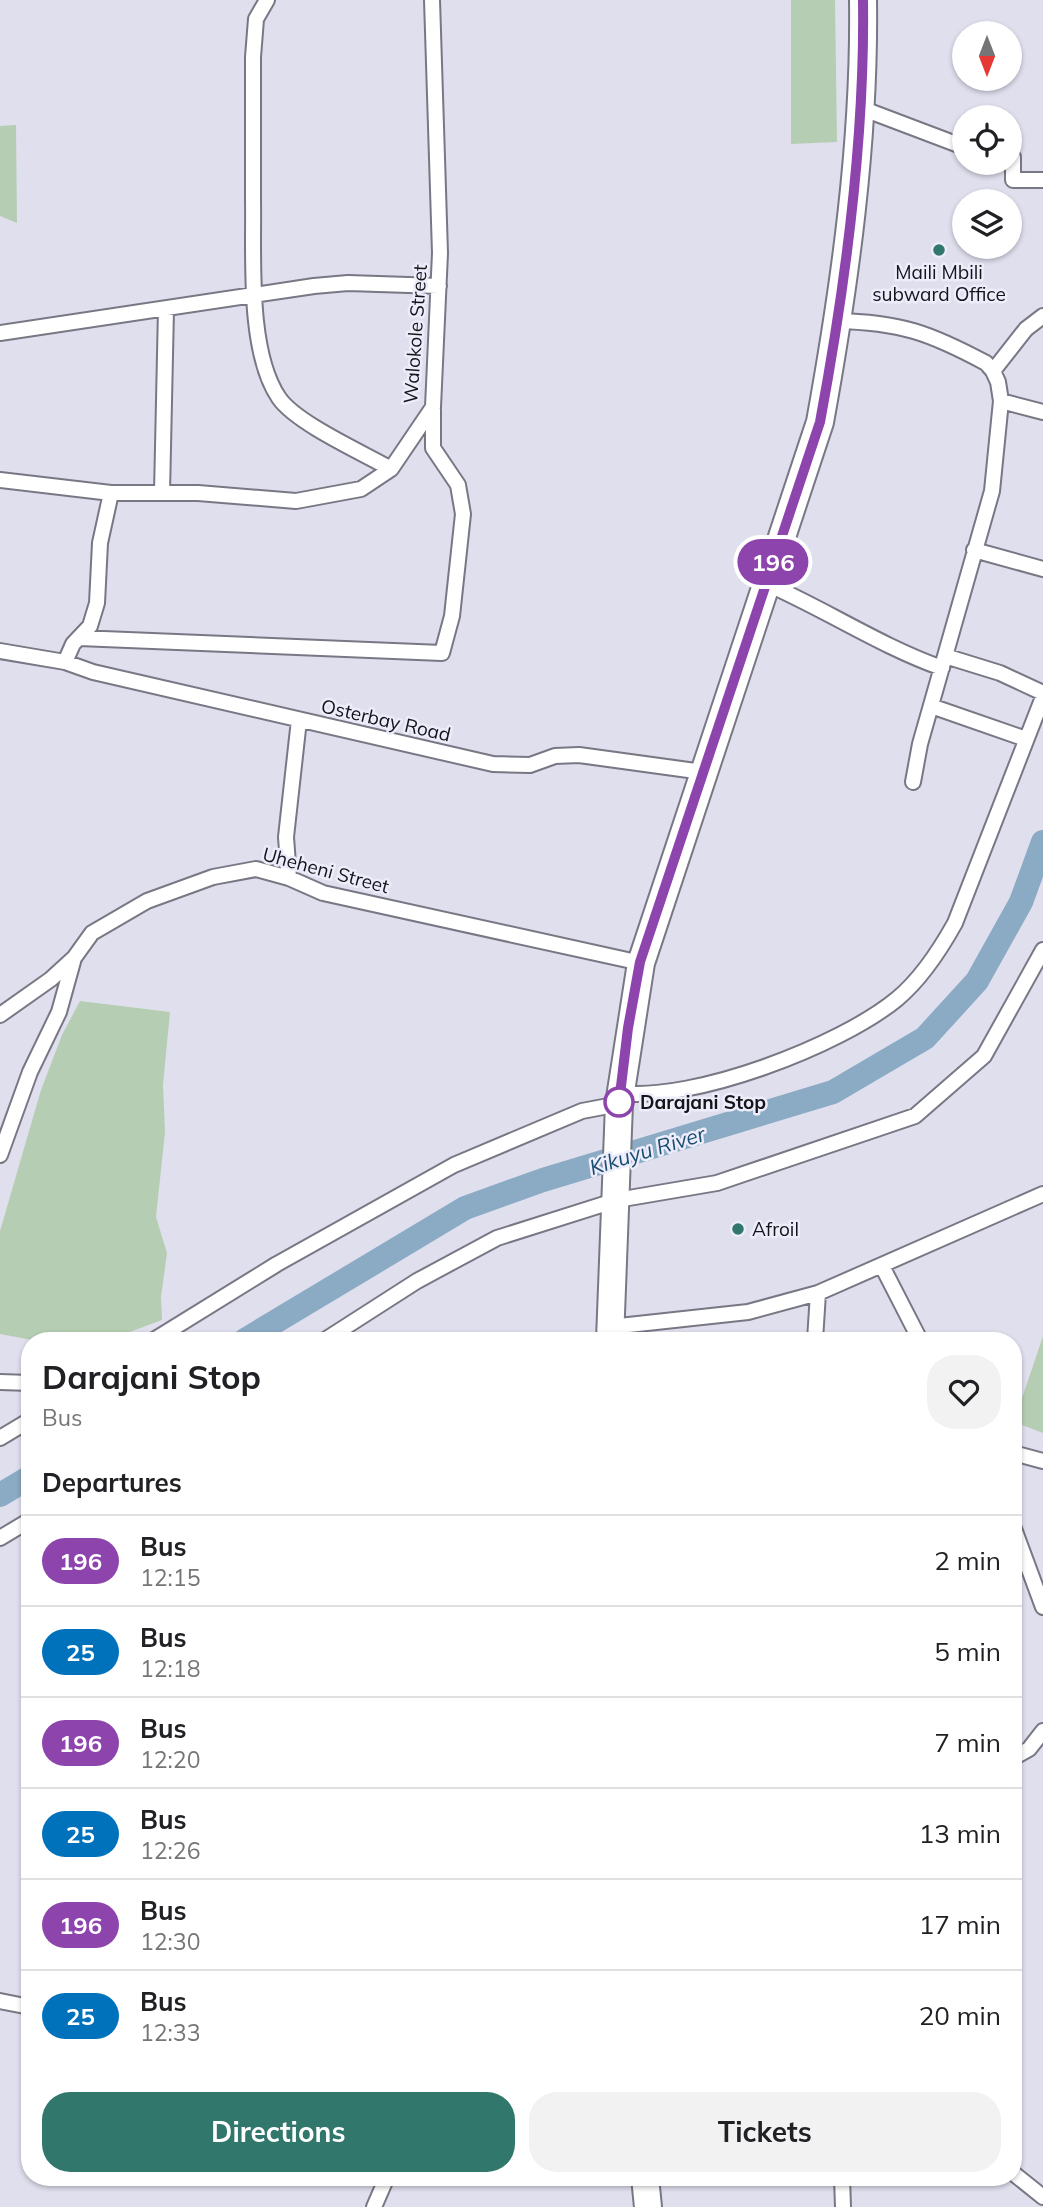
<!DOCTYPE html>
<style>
body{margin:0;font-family:Mulish,sans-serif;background:#f2f2f2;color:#202124;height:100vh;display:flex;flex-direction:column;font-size:26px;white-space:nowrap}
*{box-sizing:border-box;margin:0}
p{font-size:23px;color:#757577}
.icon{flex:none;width:38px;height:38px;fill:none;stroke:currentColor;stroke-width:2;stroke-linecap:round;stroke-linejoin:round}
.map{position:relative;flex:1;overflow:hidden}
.panel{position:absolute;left:21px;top:1332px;width:1001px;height:854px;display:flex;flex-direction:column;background:#fff;border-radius:28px;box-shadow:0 2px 5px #0004}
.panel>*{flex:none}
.badge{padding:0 14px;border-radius:23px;font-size:24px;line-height:46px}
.needle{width:46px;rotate:180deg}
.fabs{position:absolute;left:952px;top:21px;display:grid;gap:14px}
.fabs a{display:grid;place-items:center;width:70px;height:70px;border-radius:50%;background:#fff;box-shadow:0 2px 5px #0004;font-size:35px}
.map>.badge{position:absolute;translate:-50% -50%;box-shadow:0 0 0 4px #fff}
h2{padding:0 21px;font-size:26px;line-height:63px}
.round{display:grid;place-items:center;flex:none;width:74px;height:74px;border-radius:28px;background:#f2f2f2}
.head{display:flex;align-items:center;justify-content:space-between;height:119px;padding:0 21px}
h1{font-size:33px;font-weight:700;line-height:52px}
.action{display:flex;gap:14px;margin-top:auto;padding:14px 21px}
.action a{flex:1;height:80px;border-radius:28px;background:#32776b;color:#fff;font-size:28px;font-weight:700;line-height:80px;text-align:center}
.action a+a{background:#f2f2f2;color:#202124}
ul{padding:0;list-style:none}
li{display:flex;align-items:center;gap:21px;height:91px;padding:0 21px;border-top:2px solid #e0e0e0}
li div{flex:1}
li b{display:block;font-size:26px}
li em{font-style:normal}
li .badge{min-width:77px;font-weight:700;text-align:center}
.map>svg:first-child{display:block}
</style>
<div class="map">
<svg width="1043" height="2207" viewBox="0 0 1043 2207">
<rect width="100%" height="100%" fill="#e0dfee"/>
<path fill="#b5ceb3" d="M 791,0 L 835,0 L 837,142 L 791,144 Z
M 16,125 L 17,223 L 0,216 L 0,126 Z
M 80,1001 L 170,1012 L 163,1085 L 165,1132 L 156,1217 L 167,1253 L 161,1297 L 162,1320 L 108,1340 L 32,1340 L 0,1334 L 0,1231 L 41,1090 L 62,1035 Z
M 1043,1336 L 1043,1433 L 1014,1422 Z"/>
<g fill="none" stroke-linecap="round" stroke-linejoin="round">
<path stroke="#8baac3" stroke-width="24" d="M 245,1340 L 465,1208 L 543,1180 L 833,1092 L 925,1038 L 977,981 L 1021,902 L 1043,842
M 0,1495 L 30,1477"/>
<g stroke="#787784" stroke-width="18">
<path id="street" d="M 267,0 L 256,19 L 253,57 C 253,105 253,153 253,200 C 254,256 247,351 279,398 C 296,423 363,453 391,469
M 861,108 L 964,147
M 1010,157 L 1013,157 L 1013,180 L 1043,180
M 836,321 C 900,322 930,333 986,363 L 993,371 L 998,382 L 1001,401 L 992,491 L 920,744 L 913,782
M 0,333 L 314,286 L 348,283 L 439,286
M 993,371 L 1026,329 L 1043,316
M 1001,401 L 1043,412
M 0,480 L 111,493 L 198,493 L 296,501 L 361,489 L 391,469 L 433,407 L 440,253 L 432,0
M 162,493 L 166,309
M 974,550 L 1043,569
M 765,583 C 825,609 880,646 942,668
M 79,638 L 442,653 L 452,616 L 463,514 L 458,485 L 433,448 L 433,409
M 0,651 L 65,662 L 93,672 L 493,764 L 530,765 L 555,756 L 579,755 L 703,772
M 945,656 L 1000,673 L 1043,693
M 65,662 L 73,644 L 90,626 L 97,603 L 100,543 L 111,493
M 931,706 L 1026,739
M 289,878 L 286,837 L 299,720
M 0,1015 L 51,979 L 74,958 L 92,933 L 147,901 L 213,877 L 256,869 L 289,878 L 323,893 L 641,963
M 620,1093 C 693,1102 840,1046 897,999 C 921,979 940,950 955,923 L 1043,697
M 0,1155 L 30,1072 L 59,1012 L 74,958
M 882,1266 L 920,1340
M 610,1327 L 748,1312 L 818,1293 L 1043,1194
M 154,1340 L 277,1264 L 454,1165 L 582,1111 L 619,1104
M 325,1340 L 417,1281 L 497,1238 L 617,1200 L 717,1183 L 915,1116 L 984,1056 L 1043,950
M 815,1340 L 818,1293
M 0,1382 L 30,1383
M 0,1438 L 30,1420
M 1013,1453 L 1043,1461
M 1013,1526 L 1043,1607
M 0,1538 L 30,1520
M 1013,1758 L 1029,1749 L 1043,1731
M 0,2001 L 30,2007
M 1013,2173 L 1043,2197
M 842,2177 L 843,2207
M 374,2207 L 387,2177"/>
</g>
<g stroke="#787784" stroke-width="30">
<path id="highway" d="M 610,1340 L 619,1104 L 641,963 L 820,422 C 845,284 865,140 863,0
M 645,2177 L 648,2207"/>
</g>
<use href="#street" stroke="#fff" stroke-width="14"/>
<use href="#highway" stroke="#fff" stroke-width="26"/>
</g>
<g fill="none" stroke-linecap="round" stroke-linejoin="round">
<g stroke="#fff" stroke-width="16">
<path id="line" d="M 618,1111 L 628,1028 L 640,962 L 820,422 C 845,288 865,136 863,0"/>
</g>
<use href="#line" stroke="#8e44ad" stroke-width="10"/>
</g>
<g fill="#32776b" stroke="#edecfb" stroke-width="2.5">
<circle cx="939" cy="250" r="7"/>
<circle cx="738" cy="1229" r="7"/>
</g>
<circle fill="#fff" stroke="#8e44ad" stroke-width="3.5" cx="619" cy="1102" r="14"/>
<g text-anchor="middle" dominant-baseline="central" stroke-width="5" stroke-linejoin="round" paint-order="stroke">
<g font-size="19" fill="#141419" stroke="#edecfb">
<text x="939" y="272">Maili Mbili<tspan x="939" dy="22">subward Office</tspan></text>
<text x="752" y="1229" text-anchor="start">Afroil</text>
</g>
<g font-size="19" fill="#141419" stroke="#edecfb">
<text transform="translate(415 334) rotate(-86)">Walokole Street</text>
<text transform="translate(386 720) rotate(13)">Osterbay Road</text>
<text transform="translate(326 870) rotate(15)">Uheheni Street</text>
</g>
<g font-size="19" font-weight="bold" fill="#141419" stroke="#edecfb" text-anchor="start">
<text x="640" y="1102">Darajani Stop</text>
</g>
<g font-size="21" font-style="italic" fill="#1a4e71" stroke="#edecfb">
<text transform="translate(647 1150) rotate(-17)">Kikuyu River</text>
</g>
</g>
</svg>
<div class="fabs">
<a><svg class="needle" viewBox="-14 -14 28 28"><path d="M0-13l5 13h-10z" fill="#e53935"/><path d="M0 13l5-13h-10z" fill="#757577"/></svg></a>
<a><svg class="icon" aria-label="locate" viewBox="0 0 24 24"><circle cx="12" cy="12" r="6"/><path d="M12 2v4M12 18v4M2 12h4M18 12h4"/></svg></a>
<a><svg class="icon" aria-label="layers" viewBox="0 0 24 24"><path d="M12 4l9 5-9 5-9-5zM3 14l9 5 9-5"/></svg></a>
</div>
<b class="badge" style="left:773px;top:562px;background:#8e44ad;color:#fff">196</b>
<section class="panel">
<div class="head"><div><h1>Darajani Stop</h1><p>Bus</p></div><a class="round"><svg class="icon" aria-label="heart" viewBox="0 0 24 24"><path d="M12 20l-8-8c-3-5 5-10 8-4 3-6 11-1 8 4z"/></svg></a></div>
<h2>Departures</h2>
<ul>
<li><span class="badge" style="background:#8e44ad;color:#fff">196</span><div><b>Bus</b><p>12:15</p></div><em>2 min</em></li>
<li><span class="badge" style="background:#0072bc;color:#fff">25</span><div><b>Bus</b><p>12:18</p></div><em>5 min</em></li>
<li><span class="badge" style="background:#8e44ad;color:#fff">196</span><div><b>Bus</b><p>12:20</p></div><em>7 min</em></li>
<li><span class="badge" style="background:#0072bc;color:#fff">25</span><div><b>Bus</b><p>12:26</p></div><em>13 min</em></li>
<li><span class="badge" style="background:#8e44ad;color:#fff">196</span><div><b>Bus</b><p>12:30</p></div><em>17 min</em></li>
<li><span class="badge" style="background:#0072bc;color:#fff">25</span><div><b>Bus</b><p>12:33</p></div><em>20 min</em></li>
</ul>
<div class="action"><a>Directions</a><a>Tickets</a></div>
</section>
</div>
